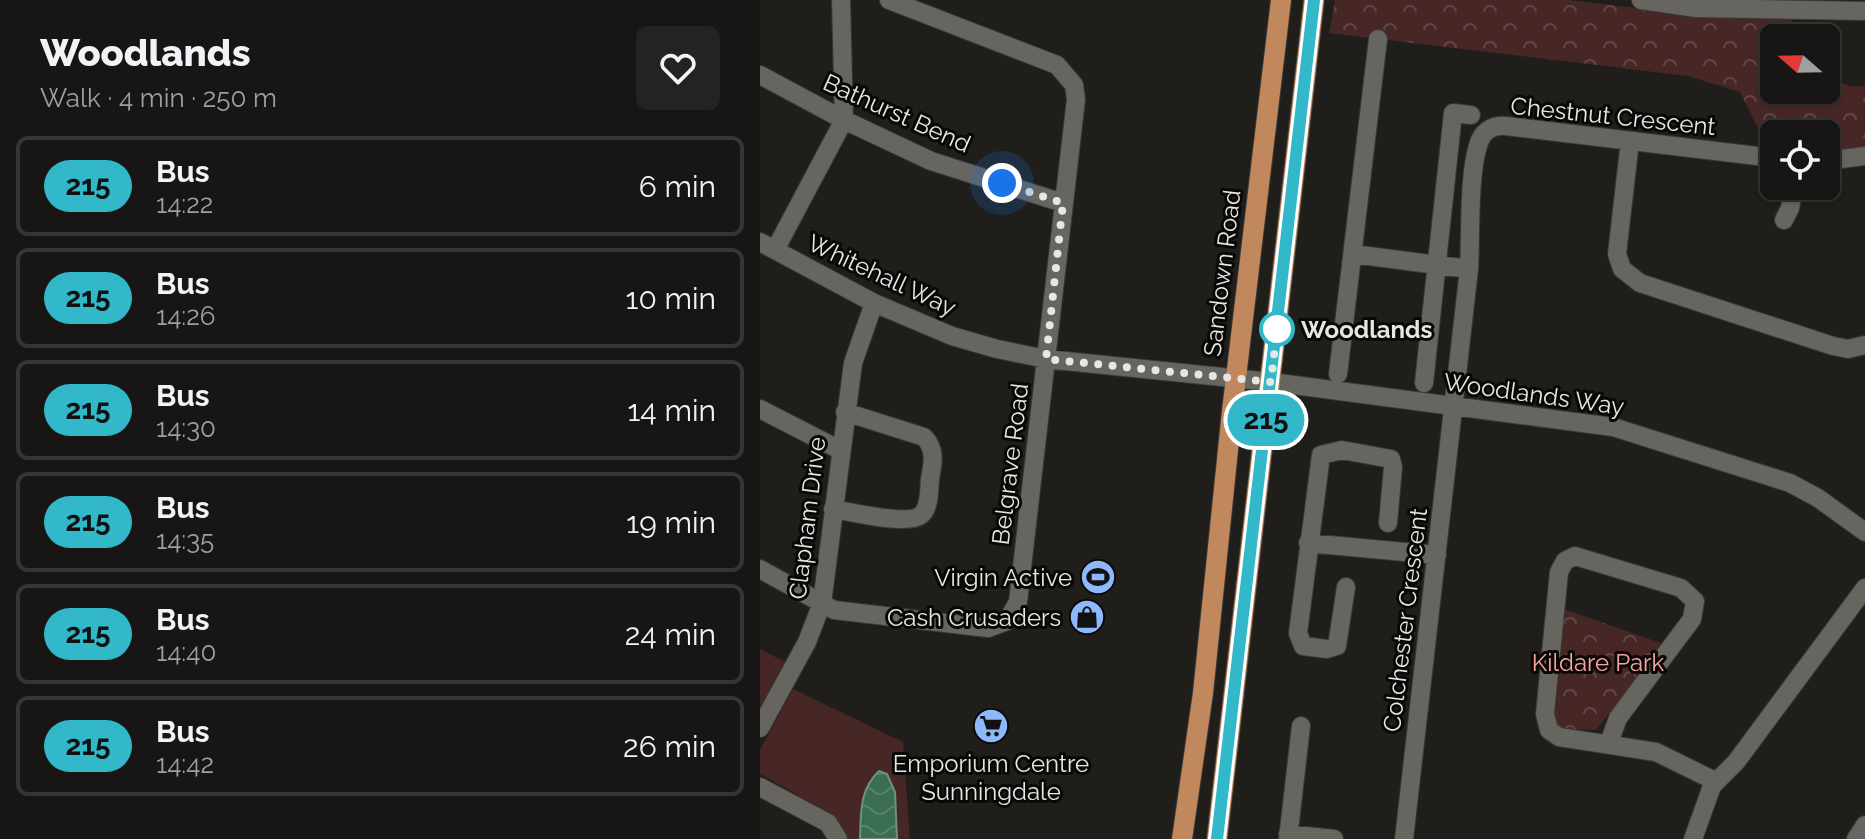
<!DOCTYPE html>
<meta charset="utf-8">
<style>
body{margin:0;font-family:Raleway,sans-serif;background:#252322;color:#f1f3f6;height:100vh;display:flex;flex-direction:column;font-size:30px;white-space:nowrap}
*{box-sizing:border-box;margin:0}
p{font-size:26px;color:#9f9fa0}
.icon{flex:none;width:44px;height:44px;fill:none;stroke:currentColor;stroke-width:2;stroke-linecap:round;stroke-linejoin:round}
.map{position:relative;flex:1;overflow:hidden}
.side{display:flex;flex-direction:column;background:#181614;width:760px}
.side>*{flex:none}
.badge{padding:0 16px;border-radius:26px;font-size:28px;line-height:52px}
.needle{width:52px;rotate:290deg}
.buttons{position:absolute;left:1000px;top:24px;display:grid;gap:16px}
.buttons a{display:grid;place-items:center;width:80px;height:80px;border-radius:12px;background:#181614;box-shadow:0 2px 6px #0004,0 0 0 2px #363534;font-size:40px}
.you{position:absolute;width:40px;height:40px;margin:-20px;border:6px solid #fff;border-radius:50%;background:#1a73e8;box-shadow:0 0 0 12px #1a73e833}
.map>.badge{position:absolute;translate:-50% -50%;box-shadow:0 0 0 4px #fff}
.round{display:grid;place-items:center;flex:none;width:84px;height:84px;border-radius:12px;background:#252322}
.head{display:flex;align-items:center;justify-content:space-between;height:136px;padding:0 40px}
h1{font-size:38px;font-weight:800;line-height:60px}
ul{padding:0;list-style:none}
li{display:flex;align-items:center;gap:24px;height:100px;margin:0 16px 12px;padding:0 24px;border:4px solid #363534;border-radius:12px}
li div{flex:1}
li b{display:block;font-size:30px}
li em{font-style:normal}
li .badge{min-width:88px;font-weight:700;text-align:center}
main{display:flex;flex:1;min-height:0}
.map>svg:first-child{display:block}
</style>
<main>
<section class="side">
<div class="head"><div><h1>Woodlands</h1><p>Walk · 4 min · 250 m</p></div><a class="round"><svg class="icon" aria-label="heart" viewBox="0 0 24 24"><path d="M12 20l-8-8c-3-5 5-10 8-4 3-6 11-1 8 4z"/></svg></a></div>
<ul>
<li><span class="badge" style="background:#32b8c9;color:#111">215</span><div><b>Bus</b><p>14:22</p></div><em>6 min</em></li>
<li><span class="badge" style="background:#32b8c9;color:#111">215</span><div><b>Bus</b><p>14:26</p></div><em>10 min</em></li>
<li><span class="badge" style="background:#32b8c9;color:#111">215</span><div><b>Bus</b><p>14:30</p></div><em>14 min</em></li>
<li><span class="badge" style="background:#32b8c9;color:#111">215</span><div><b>Bus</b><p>14:35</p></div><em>19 min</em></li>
<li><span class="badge" style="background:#32b8c9;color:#111">215</span><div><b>Bus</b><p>14:40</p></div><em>24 min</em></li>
<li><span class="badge" style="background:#32b8c9;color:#111">215</span><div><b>Bus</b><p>14:42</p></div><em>26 min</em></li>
</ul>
</section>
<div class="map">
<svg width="1105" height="839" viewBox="0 0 1105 839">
<defs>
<pattern id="park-crowns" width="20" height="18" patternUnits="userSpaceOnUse" patternTransform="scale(2)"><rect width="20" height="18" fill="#462726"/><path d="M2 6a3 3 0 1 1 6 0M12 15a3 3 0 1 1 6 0" fill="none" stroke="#614645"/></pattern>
<pattern id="water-waves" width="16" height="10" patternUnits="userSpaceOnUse" patternTransform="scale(2)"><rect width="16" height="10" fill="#3b6e51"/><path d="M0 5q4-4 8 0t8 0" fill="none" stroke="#57836a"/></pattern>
</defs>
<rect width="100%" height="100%" fill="#201e1a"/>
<path fill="#462726" d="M 0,649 L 25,662 L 0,707 Z
M 33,689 L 143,742 L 150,839 L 89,839 L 73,815 L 0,774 L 0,750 Z"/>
<path fill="url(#park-crowns)" d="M 575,0 L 809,0 L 936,15 L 1029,18 L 1044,38 L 1014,38 L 1014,90 L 1066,90 L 1066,69 C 1076,83 1087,88 1105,86 L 1105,149 L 1066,154 L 1066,134 L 1014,134 L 1014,151 L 1009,150 L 980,92 L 928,76 L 569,33 Z
M 804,609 L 903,644 L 836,730 L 805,729 L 795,722 Z"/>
<path fill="url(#water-waves)" stroke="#6f927d" stroke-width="2" d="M 119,771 L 127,774 L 135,792 L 137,839 L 100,839 C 101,813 99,790 119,771 Z"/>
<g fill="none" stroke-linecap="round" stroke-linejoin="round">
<g stroke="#3a3936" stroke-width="20">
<path id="minor" d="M 881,0 L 936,8 L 1105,11
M 0,75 L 84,120 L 171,161 L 303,203
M 870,141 L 857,254 L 862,269 L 880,283 L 1073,346 L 1088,349 L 1105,345
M 1066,161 L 1105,156
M 1024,220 L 1030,208 L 1034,186
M 0,242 L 114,303 L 192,336 L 237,349 L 286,359 L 511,382 L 853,427 L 1030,483 L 1058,498 L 1105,532
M 15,250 L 84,120 L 81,0
M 593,254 L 709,269
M 578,374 L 618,39
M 664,383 L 693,113 L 711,115
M 0,409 L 80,450
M 73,509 C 91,512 148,526 161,515 C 170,508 169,489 170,479 C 173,463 176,449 164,437 L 85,412
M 548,543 L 677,555
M 0,569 L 74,610 L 228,628 L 247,621 L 258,602 L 316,99 L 314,85 L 297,65 L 129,0
M 586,587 L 577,646 L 567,649 L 543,646 L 538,633 L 561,455 L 582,450 L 631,459 L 633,467 L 628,523
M 0,728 L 47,642 L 62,603 L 93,363 L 114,303
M 849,743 L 858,718 L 932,619 L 935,601 L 921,588 L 815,556 L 805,561 L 799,572 L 785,714 L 789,730 L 799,737 L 896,752 L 955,781
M 0,787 L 68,823 L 78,839
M 528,834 L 574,839
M 528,839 L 541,726
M 644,839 L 709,269 C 711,236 708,169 720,140 C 725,129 735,125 746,126 L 1014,158
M 933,839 L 952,786 L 976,762 L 1105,588
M 1096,839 L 1105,825"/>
</g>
<g stroke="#3a3936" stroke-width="22">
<path id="major" d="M 422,839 L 443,693 L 472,411 L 521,0
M 457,839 L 554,0"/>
</g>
<use href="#minor" stroke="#676560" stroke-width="18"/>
<use href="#major" stroke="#c0885c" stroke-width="20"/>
</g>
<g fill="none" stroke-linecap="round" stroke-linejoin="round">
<g stroke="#fff" stroke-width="18">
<path id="line" d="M 457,839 L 554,0"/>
</g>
<use href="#line" stroke="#32b8c9" stroke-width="12"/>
<path stroke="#e7e6e3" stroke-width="8" stroke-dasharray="0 14.4" d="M 242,183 L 303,203 L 286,359 L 511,382 L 517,329"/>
</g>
<defs>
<g id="stadium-disc" transform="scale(1.8)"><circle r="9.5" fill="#8db9fc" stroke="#090807"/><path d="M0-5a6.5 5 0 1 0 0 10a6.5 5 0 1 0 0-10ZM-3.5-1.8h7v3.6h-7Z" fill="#111"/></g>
<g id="shop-disc" transform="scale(1.8)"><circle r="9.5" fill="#8db9fc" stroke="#090807"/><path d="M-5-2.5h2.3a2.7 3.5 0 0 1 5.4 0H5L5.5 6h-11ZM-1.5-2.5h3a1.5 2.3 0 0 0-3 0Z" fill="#111"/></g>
<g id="supermarket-disc" transform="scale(1.8)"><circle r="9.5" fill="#8db9fc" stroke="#090807"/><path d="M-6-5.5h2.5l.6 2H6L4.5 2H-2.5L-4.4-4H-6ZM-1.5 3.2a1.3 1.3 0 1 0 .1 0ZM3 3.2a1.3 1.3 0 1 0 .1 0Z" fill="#111"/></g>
</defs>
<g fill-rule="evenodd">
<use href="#stadium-disc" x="338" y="577"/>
<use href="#shop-disc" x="327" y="617"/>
<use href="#supermarket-disc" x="231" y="726"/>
</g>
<circle fill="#fff" stroke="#32b8c9" stroke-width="4" cx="517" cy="329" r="16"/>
<g text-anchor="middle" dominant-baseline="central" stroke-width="6" stroke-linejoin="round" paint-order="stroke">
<g font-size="24" fill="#e7e6e3" stroke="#090807">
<text transform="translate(137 113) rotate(24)">Bathurst Bend</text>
<text transform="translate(853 116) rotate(6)">Chestnut Crescent</text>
<text transform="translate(462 273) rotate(-83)">Sandown Road</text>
<text transform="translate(122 275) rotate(25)">Whitehall Way</text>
<text transform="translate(774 394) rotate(8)">Woodlands Way</text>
<text transform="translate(250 464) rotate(-83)">Belgrave Road</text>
<text transform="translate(47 518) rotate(-83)">Clapham Drive</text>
<text transform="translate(645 620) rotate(-83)">Colchester Crescent</text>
</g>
<g font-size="24" font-weight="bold" fill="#e7e6e3" stroke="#090807" text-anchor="start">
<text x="541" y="329">Woodlands</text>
</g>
<g font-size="24" fill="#e7e6e3" stroke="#090807" text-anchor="end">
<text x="312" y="577">Virgin Active</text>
<text x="301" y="617">Cash Crusaders</text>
<text x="231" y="763" text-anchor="middle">Emporium Centre<tspan x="231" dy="28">Sunningdale</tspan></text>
</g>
<g font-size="24" fill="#faa5a1" stroke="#090807">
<text x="838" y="662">Kildare Park</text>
</g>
</g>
</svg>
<div class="buttons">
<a><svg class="needle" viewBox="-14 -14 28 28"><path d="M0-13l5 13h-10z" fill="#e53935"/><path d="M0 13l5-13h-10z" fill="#9f9fa0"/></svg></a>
<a><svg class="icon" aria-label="locate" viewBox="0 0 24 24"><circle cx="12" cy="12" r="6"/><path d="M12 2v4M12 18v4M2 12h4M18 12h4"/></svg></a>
</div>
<div class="you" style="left:242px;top:183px"></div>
<b class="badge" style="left:506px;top:420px;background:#32b8c9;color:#111">215</b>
</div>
</main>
